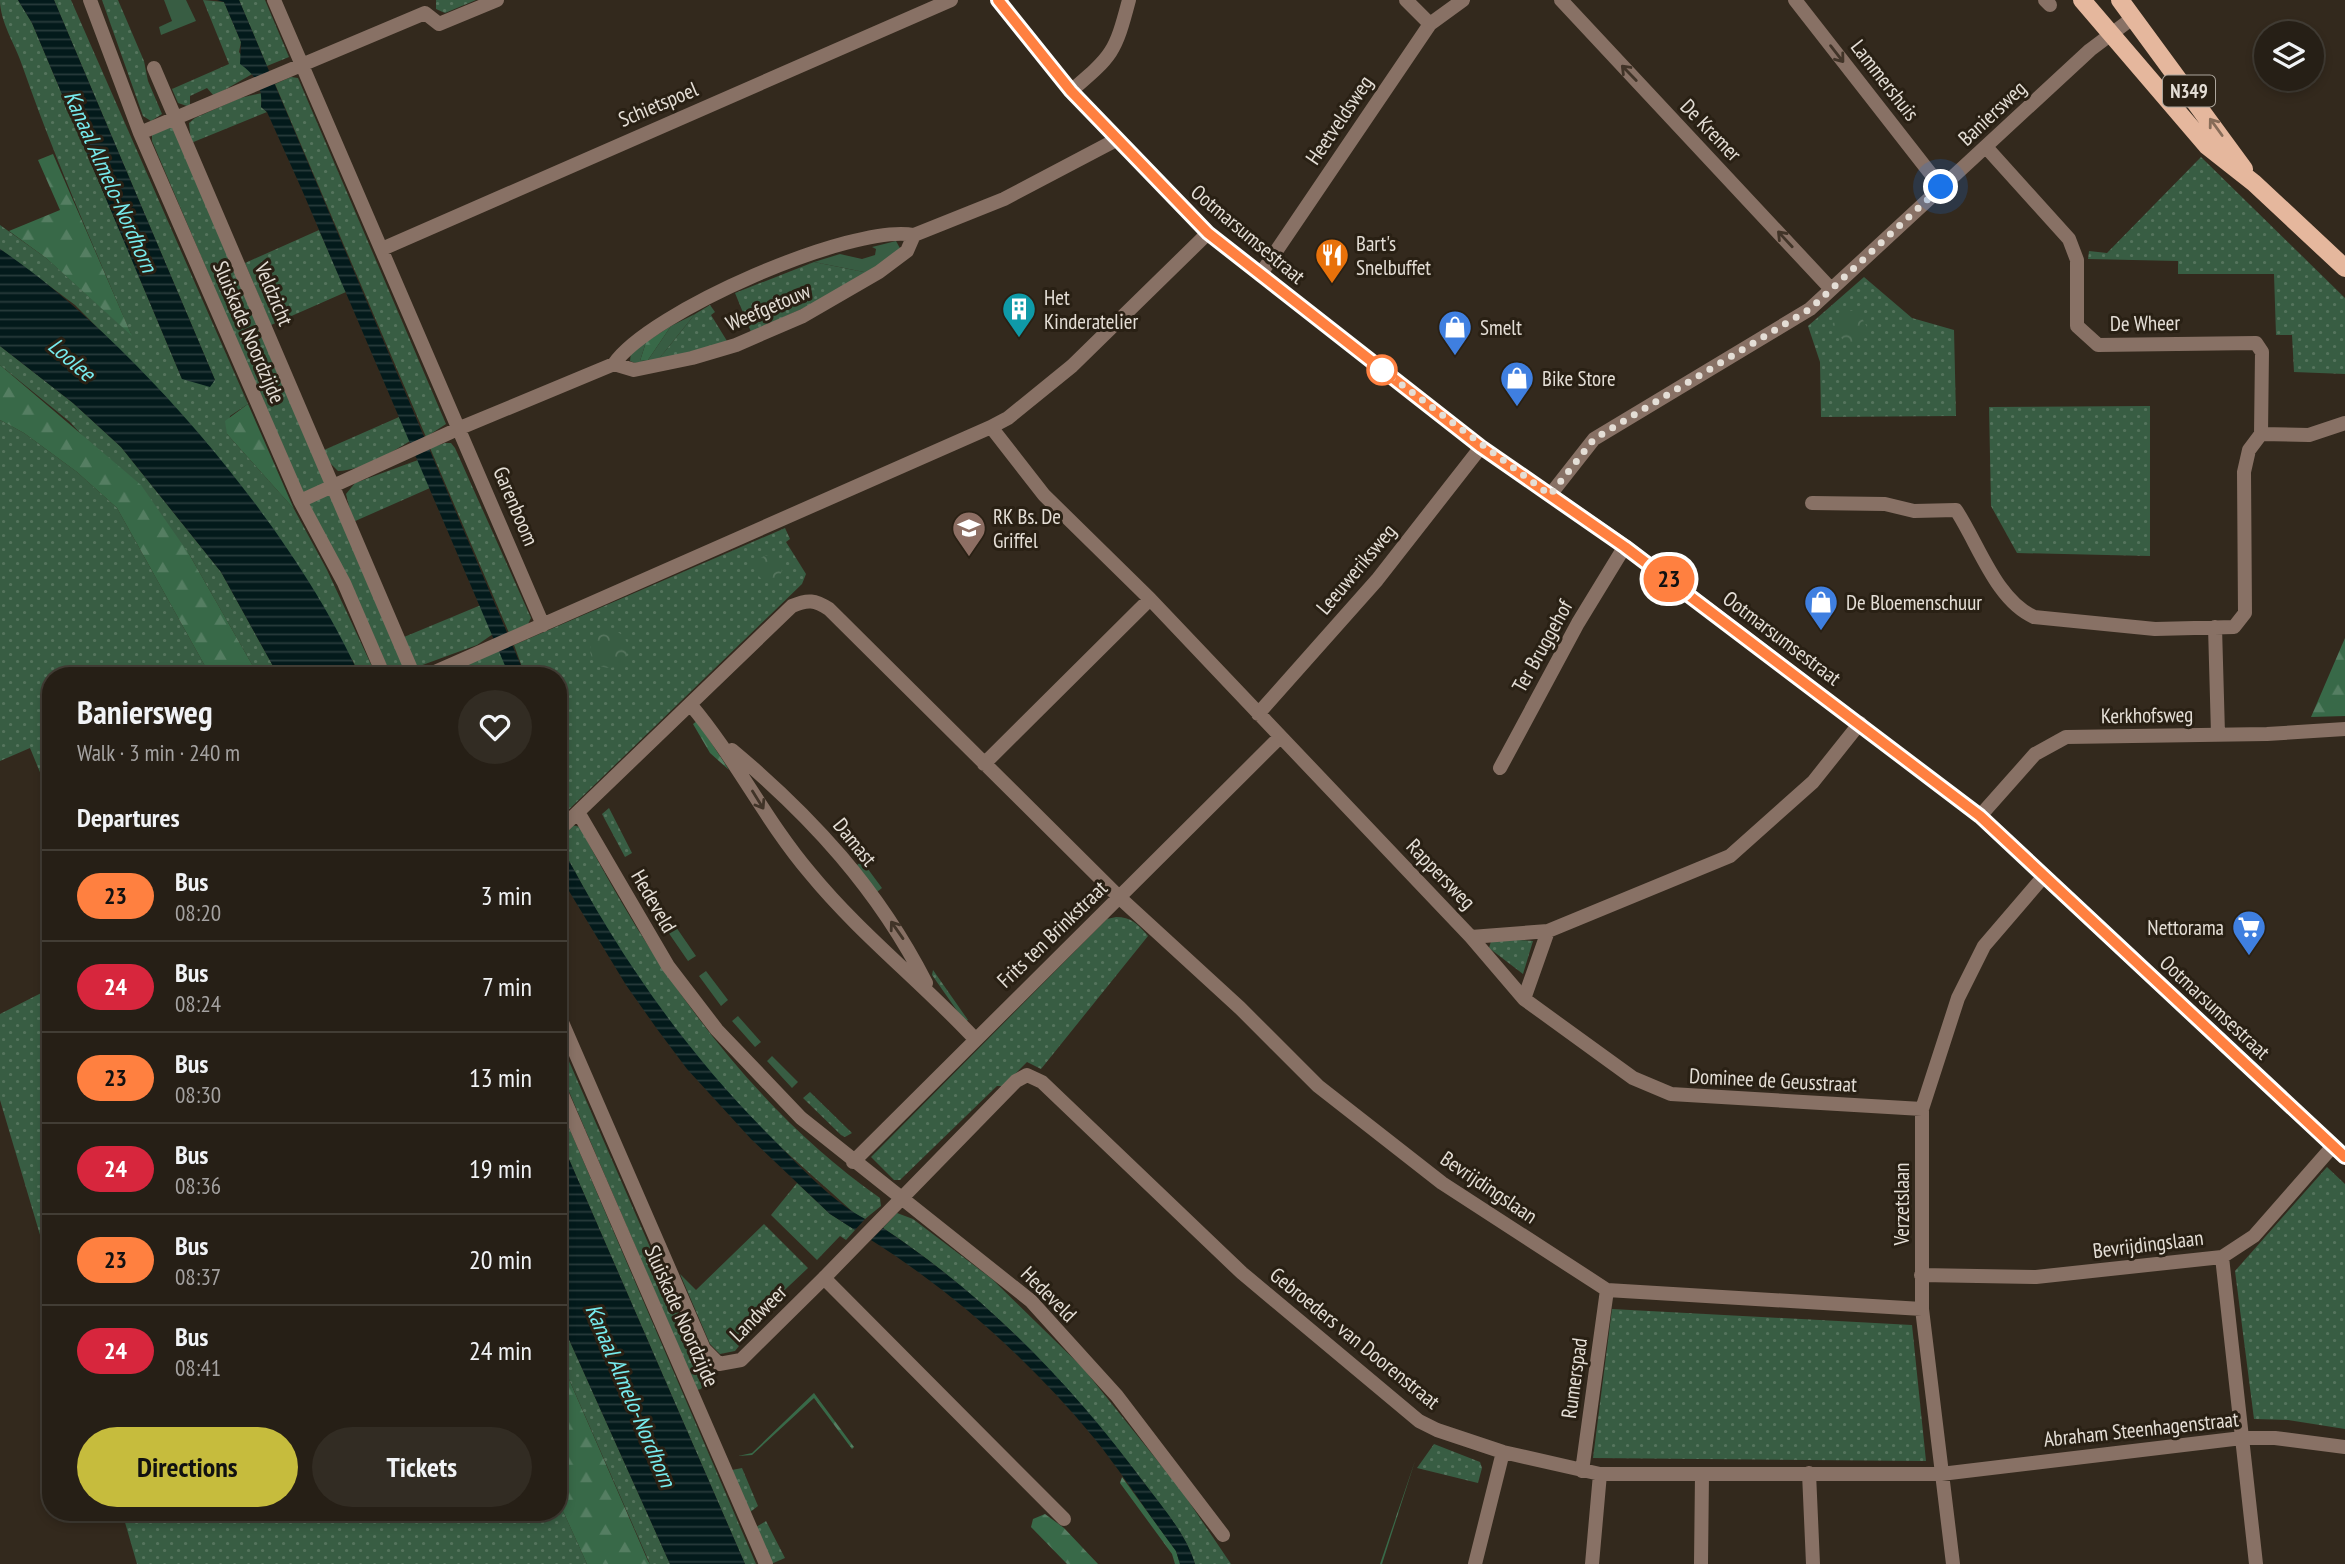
<!DOCTYPE html>
<meta charset="utf-8">
<style>
body{margin:0;font-family:"PT Sans Narrow",sans-serif;background:#322c23;color:#f1f3f6;height:100vh;display:flex;flex-direction:column;font-size:26px;white-space:nowrap}
*{box-sizing:border-box;margin:0}
p{font-size:23px;color:#a4a2a1}
.icon{flex:none;width:38px;height:38px;fill:none;stroke:currentColor;stroke-width:2;stroke-linecap:round;stroke-linejoin:round}
.map{position:relative;flex:1;overflow:hidden}
.details{position:absolute;left:42px;top:667px;width:525px;height:854px;display:flex;flex-direction:column;background:#261f16;border-radius:28px;box-shadow:0 4px 10px #0003,0 0 0 2px #423d35}
.details>*{flex:none}
.badge{padding:0 14px;border-radius:23px;font-size:24px;line-height:46px}
.tools{position:absolute;left:2254px;top:21px;display:grid;gap:14px}
.tools a{display:grid;place-items:center;width:70px;height:70px;border-radius:50%;background:#261f16;box-shadow:0 4px 10px #0003,0 0 0 2px #423d35;font-size:35px}
.you{position:absolute;width:35px;height:35px;margin:-18px;border:5px solid #fff;border-radius:50%;background:#1a73e8;box-shadow:0 0 0 10px #1a73e833}
.map>.badge{position:absolute;translate:-50% -50%;box-shadow:0 0 0 4px #fff}
h2{padding:0 35px;font-size:26px;line-height:63px}
.round{display:grid;place-items:center;flex:none;width:74px;height:74px;border-radius:37px;background:#322c23}
.summary{display:flex;align-items:center;justify-content:space-between;height:119px;padding:0 35px}
h1{font-size:33px;font-weight:600;line-height:52px}
.primary-button{display:flex;gap:14px;margin-top:auto;padding:14px 35px}
.primary-button a{flex:1;height:80px;border-radius:42px;background:#c6bc3d;color:#111;font-size:28px;font-weight:600;line-height:80px;text-align:center}
.primary-button a+a{background:#322c23;color:#f1f3f6}
ul{padding:0;list-style:none}
li{display:flex;align-items:center;gap:21px;height:91px;padding:0 35px;border-top:2px solid #423d35}
li div{flex:1}
li b{display:block;font-size:26px}
li em{font-style:normal}
li .badge{min-width:77px;font-weight:700;text-align:center}
.map>svg:first-child{display:block}
</style>
<div class="map">
<svg width="2345" height="1564" viewBox="0 0 2345 1564">
<defs>
<pattern id="grass-dots" width="8" height="8" patternUnits="userSpaceOnUse" patternTransform="scale(1.75)"><rect width="8" height="8" fill="#385d43"/><path d="M2 2h.1M6 6h.1" fill="none" stroke="#55745d" stroke-width="1.8" stroke-linecap="round"/></pattern>
<pattern id="forest-firs" width="22" height="20" patternUnits="userSpaceOnUse" patternTransform="scale(1.75)"><rect width="22" height="20" fill="#386948"/><path d="M5 1l3.5 6h-7zM16 11l3.5 6h-7z" fill="#557e62"/></pattern>
<pattern id="park-crowns" width="20" height="18" patternUnits="userSpaceOnUse" patternTransform="scale(1.75)"><rect width="20" height="18" fill="#385d43"/><path d="M2 6a3 3 0 1 1 6 0M12 15a3 3 0 1 1 6 0" fill="none" stroke="#55745d"/></pattern>
<pattern id="water-rules" width="6" height="5" patternUnits="userSpaceOnUse" patternTransform="scale(1.75)"><rect width="6" height="5" fill="#031a1b"/><path d="M0 2.5h6" fill="none" stroke="#283b3b"/></pattern>
</defs>
<rect width="100%" height="100%" fill="#33291d"/>
<path fill="url(#grass-dots)" d="M 0,0 L 18,0 L 32,23 L 182,379 L 215,380 L 54,0 L 71,0 L 248,404 L 230,416 L 227,434 L 294,509 L 327,570 L 376,675 L 359,675 L 353,661 L 166,397 L 75,305 L 0,249 L 0,225 L 46,258 L 131,334 C 93,245 54,157 22,65 C 15,44 0,22 0,0 Z
M 102,0 L 118,0 L 144,61 L 148,81 L 162,114 L 151,121 L 143,116 Z
M 203,0 L 224,2 L 241,42 L 239,52 L 254,73 L 214,96 L 207,88 L 190,96 L 190,105 L 187,106 L 178,103 L 172,89 L 229,64 Z
M 239,0 L 265,0 L 289,57 L 267,66 Z
M 436,0 L 476,0 L 445,13 L 436,9 Z
M 291,77 L 298,78 L 446,424 L 426,437 L 275,84 Z
M 262,93 L 261,107 L 267,112 L 191,143 L 189,123 L 195,118 L 240,98 Z
M 172,124 L 412,675 L 391,675 L 349,581 L 301,491 L 152,141 L 152,135 Z
M 2201,157 L 2345,298 L 2345,374 L 2294,372 L 2292,335 L 2276,335 L 2274,274 L 2178,274 L 2178,261 L 2088,259 L 2089,251 L 2107,253 Z
M 319,230 L 346,292 L 271,325 L 245,263 Z
M 814,262 L 869,273 L 843,290 L 751,332 L 735,293 Z
M 1864,277 L 1912,318 L 1954,330 L 1956,416 L 1821,417 L 1820,362 L 1808,326 Z
M 710,305 L 715,312 L 711,315 L 727,341 L 692,354 L 658,360 L 695,314 Z
M 0,346 L 73,403 L 121,447 L 221,572 L 278,675 L 258,675 L 189,554 L 70,422 L 0,365 Z
M 2150,406 L 2150,556 L 2017,553 L 1991,506 L 1989,407 Z
M 399,417 L 410,441 C 389,454 362,470 338,471 L 329,462 L 324,450 Z
M 0,420 L 24,433 L 77,472 L 117,508 L 210,675 L 51,676 L 51,799 L 30,748 L 0,761 Z
M 445,443 L 451,443 L 455,448 L 531,618 L 528,624 L 509,633 L 430,448 Z
M 418,460 L 430,488 L 353,522 L 346,494 L 355,483 Z
M 785,528 L 790,539 L 786,542 L 806,574 L 802,584 L 558,820 L 558,676 L 525,675 L 514,645 Z
M 481,605 L 493,634 L 477,645 L 417,667 L 404,637 Z
M 500,650 L 509,675 L 437,676 Z
M 609,808 L 632,853 L 625,857 L 602,814 Z
M 572,825 L 580,827 C 653,968 748,1105 880,1198 L 881,1206 L 865,1219 L 854,1213 C 816,1178 777,1146 741,1108 C 665,1030 608,936 558,840 Z
M 1116,917 C 1131,917 1138,924 1148,936 L 1041,1069 L 1027,1062 L 1003,1086 L 997,1086 L 900,1180 L 894,1180 L 871,1157 L 1107,919 Z
M 1492,938 L 1533,941 L 1523,974 L 1489,948 Z
M 933,970 L 968,1020 L 965,1022 L 932,975 Z
M 51,988 L 51,1272 L 0,1100 L 0,1014 Z
M 558,1036 L 707,1378 L 701,1389 L 697,1390 L 558,1066 Z
M 810,1092 L 852,1133 L 845,1137 L 841,1135 L 803,1098 Z
M 558,1102 L 756,1564 L 745,1564 L 558,1134 Z
M 2327,1167 L 2345,1184 L 2345,1429 L 2288,1420 L 2254,1419 L 2235,1271 Z
M 797,1183 L 830,1214 L 855,1230 L 846,1240 L 840,1236 L 817,1260 L 771,1215 Z
M 897,1213 L 913,1219 L 992,1279 L 1083,1368 L 1181,1490 L 1231,1564 L 1195,1564 C 1186,1534 1163,1509 1145,1484 C 1071,1385 986,1296 883,1228 Z
M 764,1224 L 808,1268 L 733,1339 L 739,1346 L 735,1351 L 720,1354 L 710,1344 L 680,1274 L 696,1290 Z
M 1612,1309 L 1912,1325 L 1926,1461 L 1593,1458 Z
M 558,1315 L 670,1564 L 650,1564 L 558,1354 Z
M 1434,1444 L 1480,1462 L 1482,1468 L 1478,1483 L 1417,1468 Z
M 742,1468 L 758,1506 L 749,1513 L 732,1470 Z
M 558,1500 L 587,1564 L 137,1564 L 122,1512 L 558,1512 Z
M 766,1521 L 785,1558 L 771,1564 L 756,1527 Z"/>
<path fill="url(#forest-firs)" d="M 53,154 L 132,336 L 46,258 L 9,231 L 60,210 L 38,160 Z
M 671,326 L 648,360 L 640,361 L 646,342 Z
M 0,365 L 141,485 L 189,554 L 258,675 L 210,675 L 117,508 L 77,472 L 24,433 L 0,420 Z
M 248,404 L 294,509 L 227,434 L 225,421 Z
M 2345,638 L 2345,716 L 2311,717 Z
M 697,721 L 729,770 L 710,753 L 693,724 Z
M 558,1354 L 648,1561 L 650,1564 L 587,1564 L 558,1500 Z
M 814,1393 L 854,1447 L 852,1449 L 814,1398 L 752,1455 L 738,1456 L 752,1453 Z
M 1415,1461 L 1382,1564 L 1380,1564 Z
M 1122,1477 L 1176,1551 L 1180,1564 L 1175,1564 L 1172,1554 L 1120,1483 Z
M 1045,1514 L 1064,1528 L 1098,1564 L 1067,1564 L 1031,1527 L 1033,1519 Z"/>
<path fill="url(#park-crowns)" d="M791 293a12 12 0 1 1 24 0a12 12 0 1 1-24 0Z
M 1857,309 L 1868,329 L 1849,346 L 1830,326 L 1844,313 Z
M756 568a13 13 0 1 1 26 0a13 13 0 1 1-26 0Z
M590 649a19 19 0 1 1 38 0a19 19 0 1 1-38 0Z"/>
<path fill="#385d43" d="M 164,0 L 186,0 L 196,21 L 161,35 L 159,27 L 172,21 Z
M 896,241 L 901,250 L 869,273 L 814,262 L 840,254 L 862,259 L 875,255 L 876,249 L 872,247 Z
M 695,314 L 658,360 L 635,363 L 630,361 L 631,352 L 646,342 L 640,361 L 648,360 L 671,326 Z
M 862,861 L 882,888 L 877,892 L 857,865 Z
M 647,880 L 665,910 L 657,916 L 639,885 Z
M 676,927 L 696,956 L 688,961 L 668,932 Z
M 706,971 L 728,1000 L 721,1006 L 699,976 Z
M 738,1016 L 761,1042 L 755,1047 L 732,1021 Z
M 772,1056 L 798,1082 L 792,1088 L 767,1061 Z"/>
<path fill="url(#water-rules)" d="M 18,0 L 54,0 L 215,380 L 210,387 L 182,379 L 32,23 Z
M 217,0 L 239,0 L 525,675 L 509,675 L 302,190 L 267,112 L 261,107 C 263,88 256,75 240,64 L 241,42 L 224,2 Z
M 0,249 C 133,339 294,528 359,675 L 278,675 L 221,572 L 121,447 L 73,403 L 0,346 Z
M 558,840 C 614,948 680,1045 765,1131 C 795,1161 828,1199 865,1219 L 855,1230 L 830,1214 L 751,1139 L 687,1069 L 657,1029 L 626,985 L 558,873 Z
M 558,1134 L 745,1564 L 670,1564 L 558,1315 Z
M 883,1228 C 986,1296 1072,1385 1145,1484 C 1164,1509 1186,1534 1195,1564 L 1180,1564 L 1176,1551 C 1148,1514 1123,1474 1094,1438 C 1030,1361 955,1293 871,1240 Z"/>
<g fill="none" stroke-linecap="round" stroke-linejoin="round">
<path stroke="#887165" stroke-width="14" d="M 90,0 L 140,133 L 300,501 L 344,583 L 384,676
M 274,0 L 543,625
M 1406,0 L 1430,24
M 1561,0 L 1831,289
M 1795,0 L 1941,187
M 2045,0 L 2050,5
M 425,13 L 439,24 L 497,0
M 154,68 L 414,676
M 1071,91 C 1113,55 1115,53 1129,0
M 140,133 L 425,13
M 1208,233 L 1072,366 L 1008,418 L 991,427 L 1044,495 L 1150,599 L 1471,937 L 1548,931 L 1730,856 L 1813,782 L 1860,723
M 382,249 L 951,0
M 1260,275 L 1430,24 L 1463,0
M 614,364 C 649,312 853,223 914,235
M 2261,434 L 2309,435 L 2345,423
M 1550,495 L 1594,439 L 1810,309 L 2090,50 L 2134,17
M 300,501 L 460,428 L 614,364 L 634,370 L 692,358 L 736,345 L 803,316 L 879,272 L 907,251 L 914,235 L 1004,199 L 1116,140
M 1812,503 L 1885,504 L 1914,511 L 1956,510 C 1979,545 1996,600 2034,617 L 2155,629 L 2234,627 L 2245,613 L 2244,472 L 2249,450 L 2261,434 L 2262,352 L 2256,343 L 2098,345 L 2077,326 L 2077,260 L 2069,239 L 1986,147
M 2215,627 L 2218,734
M 426,676 L 991,427
M 690,704 C 735,757 765,820 810,873 C 860,934 922,982 975,1039
M 1258,714 L 1377,580 L 1481,447
M 732,750 C 812,817 878,889 926,983
M 984,764 L 1150,599
M 1500,768 L 1578,623 L 1625,546
M 1980,816 L 2035,754 L 2066,737 L 2267,734 L 2345,729
M 558,831 L 578,812
M 1471,937 L 1524,999 L 1633,1078 L 1671,1094 L 1922,1109
M 1524,999 L 1548,931
M 558,1013 L 704,1349 L 719,1364 L 741,1360 L 824,1278 L 1064,1519
M 558,1085 L 766,1564
M 853,1162 L 1280,737
M 2222,1257 L 2256,1564
M 1921,1275 L 2036,1277 L 2222,1257 L 2254,1236 L 2333,1146
M 824,1278 L 1016,1081 L 1027,1075 L 1042,1082 L 1242,1273 L 1419,1421 L 1437,1430 L 1503,1452 L 1600,1474 L 1941,1474 L 2242,1438 L 2275,1438 L 2345,1447
M 1582,1471 L 1607,1290
M 1809,1473 L 1813,1564
M 1223,1535 L 1117,1396 L 1031,1301 L 801,1118 L 717,1030 L 668,966 L 578,812 L 792,606 C 808,599 815,600 829,609 L 1120,898 L 1240,1008 L 1318,1086 L 1442,1183 L 1607,1290 L 1922,1309
M 1475,1564 L 1503,1452
M 1592,1564 L 1600,1474
M 1701,1564 L 1702,1474
M 1953,1564 L 1922,1309 L 1922,1109 L 1958,998 L 1984,946 L 2044,876"/>
<path stroke="#bd9985" stroke-width="14" d="M 998,0 L 1071,91 L 1208,233 L 1481,447 L 1625,546 L 1980,816 L 2345,1157"/>
<path stroke="#e5b79d" stroke-width="18" d="M 2082,0 L 2207,146 L 2254,183 L 2345,268
M 2120,0 L 2244,169"/>
</g>
<defs><path id="oneway-shaft" d="M-6 0H5M1.5-3L5.5 0L1.5 3" fill="none" stroke-width="1.6" stroke-linecap="round" stroke-linejoin="round" transform="scale(1.75)"/></defs>
<g stroke="#413428">
<use href="#oneway-shaft" transform="translate(1837 54) rotate(52)"/>
<use href="#oneway-shaft" transform="translate(1629 73) rotate(-134)"/>
<use href="#oneway-shaft" transform="translate(1785 239) rotate(-133)"/>
<use href="#oneway-shaft" transform="translate(758 800) rotate(58)"/>
<use href="#oneway-shaft" transform="translate(897 930) rotate(-125)"/>
</g>
<use stroke="#876c58" href="#oneway-shaft" transform="translate(2216 127) rotate(-126)"/>
<g fill="none" stroke-linecap="round" stroke-linejoin="round">
<g stroke="#fff" stroke-width="16">
<path id="line" d="M 998,0 L 1071,91 L 1208,233 L 1481,447 L 1625,547 L 1980,816 L 2345,1157"/>
</g>
<use href="#line" stroke="#ff8040" stroke-width="10"/>
<path stroke="#e4ded6" stroke-width="7" stroke-dasharray="0 12.6" d="M 1382,370 L 1550,495 L 1594,439 L 1810,309 L 1941,187"/>
</g>
<defs>
<g id="restaurant-pin" transform="scale(1.75)"><path d="M0 17L-7.5 6A9.5 9.5 0 1 1 7.5 6Z" fill="#e8710a" stroke="#292014"/><path d="M-5-6h1v4h1v-4h1v4h1v-4h1v5L-1.5 .5V6h-2V.5L-5-1ZM5-6V6H3V1.5H1.5Q1.5-4 5-6Z" fill="#fff"/></g>
<g id="building-pin" transform="scale(1.75)"><path d="M0 17L-7.5 6A9.5 9.5 0 1 1 7.5 6Z" fill="#0f9aa8" stroke="#292014"/><path d="M-4-6H4V6H1V3H-1V6H-4ZM-2.5-4.3h1.7v1.8h-1.7ZM.8-4.3h1.7v1.8H.8ZM-2.5-1h1.7V.8h-1.7ZM.8-1h1.7V.8H.8Z" fill="#fff"/></g>
<g id="shop-pin" transform="scale(1.75)"><path d="M0 17L-7.5 6A9.5 9.5 0 1 1 7.5 6Z" fill="#3f7fe0" stroke="#292014"/><path d="M-5-2.5h2.3a2.7 3.5 0 0 1 5.4 0H5L5.5 6h-11ZM-1.5-2.5h3a1.5 2.3 0 0 0-3 0Z" fill="#fff"/></g>
<g id="school-pin" transform="scale(1.75)"><path d="M0 17L-7.5 6A9.5 9.5 0 1 1 7.5 6Z" fill="#8d6e63" stroke="#292014"/><path d="M0-5L7-2L0 1L-7-2ZM-4 1L0 2.5L4 1V4Q0 6-4 4Z" fill="#fff"/></g>
<g id="supermarket-pin" transform="scale(1.75)"><path d="M0 17L-7.5 6A9.5 9.5 0 1 1 7.5 6Z" fill="#3f7fe0" stroke="#292014"/><path d="M-6-5.5h2.5l.6 2H6L4.5 2H-2.5L-4.4-4H-6ZM-1.5 3.2a1.3 1.3 0 1 0 .1 0ZM3 3.2a1.3 1.3 0 1 0 .1 0Z" fill="#fff"/></g>
</defs>
<g fill-rule="evenodd">
<use href="#restaurant-pin" x="1332" y="255"/>
<use href="#building-pin" x="1019" y="309"/>
<use href="#shop-pin" x="1455" y="327"/>
<use href="#shop-pin" x="1517" y="378"/>
<use href="#school-pin" x="969" y="528"/>
<use href="#shop-pin" x="1821" y="602"/>
<use href="#supermarket-pin" x="2249" y="927"/>
</g>
<circle fill="#fff" stroke="#ff8040" stroke-width="3.5" cx="1382" cy="370" r="14"/>
<g text-anchor="middle" dominant-baseline="central" stroke-width="6" stroke-linejoin="round" paint-order="stroke">
<rect fill="#292014" stroke="#aca59c" stroke-width="2" x="2163" y="75.5" width="52" height="31" rx="5"/>
<g font-size="19" font-weight="bold" fill="#e4ded6">
<text x="2189" y="91">N349</text>
</g>
<g font-size="21" fill="#e4ded6" stroke="#292014">
<text transform="translate(1885 80) rotate(52)">Lammershuis</text>
<text transform="translate(658 104) rotate(-23)">Schietspoel</text>
<text transform="translate(1992 113) rotate(-43)">Baniersweg</text>
<text transform="translate(1339 120) rotate(-56)">Heetveldsweg</text>
<text transform="translate(1711 130) rotate(46)">De Kremer</text>
<text transform="translate(1248 234) rotate(40)">Ootmarsumsestraat</text>
<text transform="translate(274 294) rotate(67)">Veldzicht</text>
<text transform="translate(768 307) rotate(-23)">Weefgetouw</text>
<text transform="translate(2145 323) rotate(-1)">De Wheer</text>
<text transform="translate(249 332) rotate(67)">Sluiskade Noordzijde</text>
<text transform="translate(516 506) rotate(67)">Garenboom</text>
<text transform="translate(1356 569) rotate(-50)">Leeuweriksweg</text>
<text transform="translate(1782 638) rotate(37)">Ootmarsumsestraat</text>
<text transform="translate(1542 646) rotate(-61)">Ter Bruggehof</text>
<text transform="translate(2147 715) rotate(-1)">Kerkhofsweg</text>
<text transform="translate(855 842) rotate(51)">Damast</text>
<text transform="translate(1441 874) rotate(46)">Rappersweg</text>
<text transform="translate(654 901) rotate(60)">Hedeveld</text>
<text transform="translate(1052 934) rotate(-44)">Frits ten Brinkstraat</text>
<text transform="translate(2215 1007) rotate(43)">Ootmarsumsestraat</text>
<text transform="translate(1773 1080) rotate(3)">Dominee de Geusstraat</text>
<text transform="translate(1489 1187) rotate(34)">Bevrijdingslaan</text>
<text transform="translate(1901 1204) rotate(-90)">Verzetslaan</text>
<text transform="translate(2148 1244) rotate(-7)">Bevrijdingslaan</text>
<text transform="translate(1049 1294) rotate(45)">Hedeveld</text>
<text transform="translate(758 1313) rotate(-45)">Landweer</text>
<text transform="translate(682 1316) rotate(66)">Sluiskade Noordzijde</text>
<text transform="translate(1355 1338) rotate(39)">Gebroeders van Doorenstraat</text>
<text transform="translate(1574 1378) rotate(-82)">Rumerspad</text>
<text transform="translate(2141 1429) rotate(-6)">Abraham Steenhagenstraat</text>
</g>
<g font-size="21" fill="#e4ded6" stroke="#292014" text-anchor="start">
<text x="1356" y="243">Bart's<tspan x="1356" dy="24">Snelbuffet</tspan></text>
<text x="1044" y="297">Het<tspan x="1044" dy="24">Kinderatelier</tspan></text>
<text x="1480" y="327">Smelt</text>
<text x="1542" y="378">Bike Store</text>
<text x="993" y="516">RK Bs. De<tspan x="993" dy="24">Griffel</tspan></text>
<text x="1846" y="602">De Bloemenschuur</text>
<text x="2224" y="927" text-anchor="end">Nettorama</text>
</g>
<g font-size="23" font-style="italic" fill="#77ebee" stroke="#292014">
<text transform="translate(111 181) rotate(66)">Kanaal Almelo-Nordhorn</text>
<text transform="translate(72 359) rotate(41)">Loolee</text>
<text transform="translate(631 1395) rotate(67)">Kanaal Almelo-Nordhorn</text>
</g>
</g>
</svg>
<div class="tools">
<a><svg class="icon" aria-label="layers" viewBox="0 0 24 24"><path d="M12 4l9 5-9 5-9-5zM3 14l9 5 9-5"/></svg></a>
</div>
<div class="you" style="left:1941px;top:187px"></div>
<b class="badge" style="left:1669px;top:579px;background:#ff8040;color:#111">23</b>
<section class="details">
<div class="summary"><div><h1>Baniersweg</h1><p>Walk · 3 min · 240 m</p></div><a class="round"><svg class="icon" aria-label="heart" viewBox="0 0 24 24"><path d="M12 20l-8-8c-3-5 5-10 8-4 3-6 11-1 8 4z"/></svg></a></div>
<h2>Departures</h2>
<ul>
<li><span class="badge" style="background:#ff8040;color:#111">23</span><div><b>Bus</b><p>08:20</p></div><em>3 min</em></li>
<li><span class="badge" style="background:#d7263d;color:#fff">24</span><div><b>Bus</b><p>08:24</p></div><em>7 min</em></li>
<li><span class="badge" style="background:#ff8040;color:#111">23</span><div><b>Bus</b><p>08:30</p></div><em>13 min</em></li>
<li><span class="badge" style="background:#d7263d;color:#fff">24</span><div><b>Bus</b><p>08:36</p></div><em>19 min</em></li>
<li><span class="badge" style="background:#ff8040;color:#111">23</span><div><b>Bus</b><p>08:37</p></div><em>20 min</em></li>
<li><span class="badge" style="background:#d7263d;color:#fff">24</span><div><b>Bus</b><p>08:41</p></div><em>24 min</em></li>
</ul>
<div class="primary-button"><a>Directions</a><a>Tickets</a></div>
</section>
</div>
